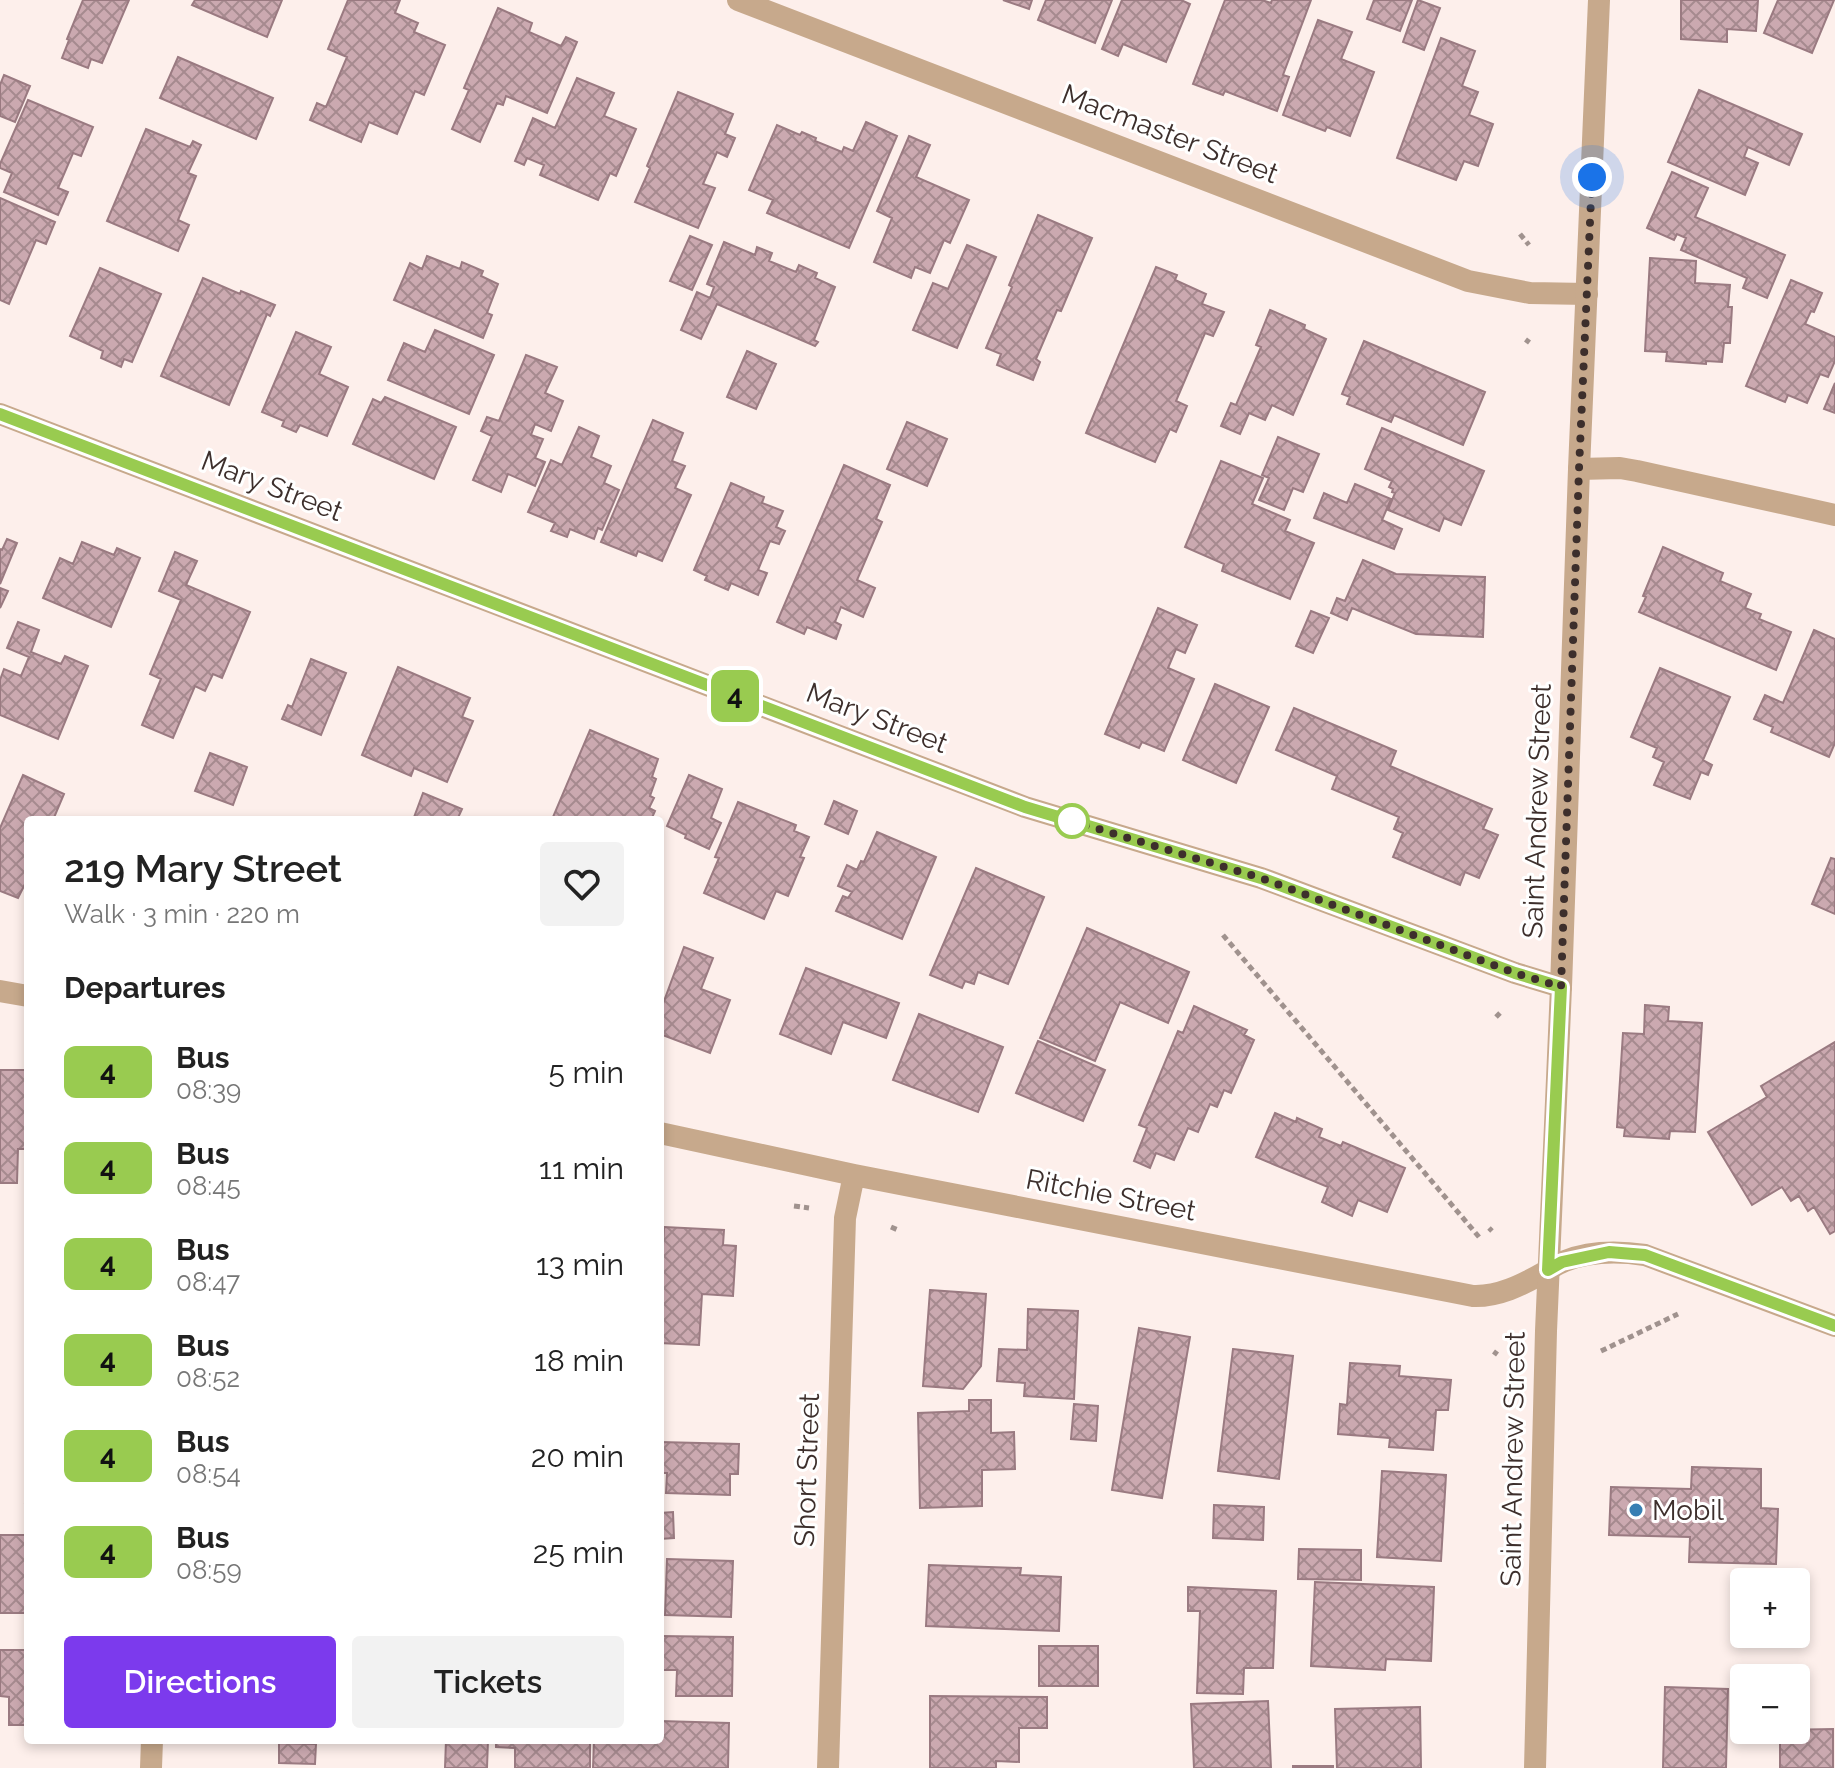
<!DOCTYPE html>
<meta charset="utf-8">
<style>
body{margin:0;font-family:Raleway,sans-serif;background:#f2f2f2;color:#222;height:100vh;display:flex;flex-direction:column;font-size:30px;white-space:nowrap}
*{box-sizing:border-box;margin:0}
p{font-size:26px;color:#767676}
.icon{flex:none;width:44px;height:44px;fill:none;stroke:currentColor;stroke-width:2;stroke-linecap:round;stroke-linejoin:round}
.map{position:relative;flex:1;overflow:hidden}
.drawer{position:absolute;left:24px;top:816px;width:640px;height:928px;display:flex;flex-direction:column;background:#fff;border-radius:8px;box-shadow:0 4px 12px #0003}
.drawer>*{flex:none}
.badge{padding:0 16px;border-radius:12px;font-size:28px;line-height:52px}
.controls{position:absolute;left:1730px;top:1568px;display:grid;gap:16px}
.controls a{display:grid;place-items:center;width:80px;height:80px;border-radius:8px;background:#fff;box-shadow:0 4px 12px #0003;font-size:40px}
.you{position:absolute;width:40px;height:40px;margin:-20px;border:6px solid #fff;border-radius:50%;background:#1a73e8;box-shadow:0 0 0 12px #1a73e833}
.map>.badge{position:absolute;translate:-50% -50%;box-shadow:0 0 0 4px #fff}
h2{padding:0 40px;font-size:30px;line-height:72px}
.round{display:grid;place-items:center;flex:none;width:84px;height:84px;border-radius:8px;background:#f2f2f2}
.head{display:flex;align-items:center;justify-content:space-between;height:136px;padding:0 40px}
h1{font-size:38px;font-weight:600;line-height:60px}
.primary-button{display:flex;gap:16px;margin-top:auto;padding:16px 40px}
.primary-button a{flex:1;height:92px;border-radius:8px;background:#7c3aed;color:#fff;font-size:32px;font-weight:600;line-height:92px;text-align:center}
.primary-button a+a{background:#f2f2f2;color:#222}
ul{padding:0;list-style:none}
li{display:flex;align-items:center;gap:24px;height:96px;padding:0 40px}
li div{flex:1}
li b{display:block;font-size:30px}
li em{font-style:normal}
li .badge{min-width:88px;font-weight:700;text-align:center}
.map>svg:first-child{display:block}
</style>
<div class="map">
<svg width="1835" height="1768" viewBox="0 0 1835 1768">
<defs>
<pattern id="building-cross-hatch" width="8" height="8" patternUnits="userSpaceOnUse" patternTransform="scale(2)"><rect width="8" height="8" fill="#cba9b0"/><path d="M0 0l8 8M0 8l8-8" fill="none" stroke="#a68a8f"/></pattern>
</defs>
<rect width="100%" height="100%" fill="#fdefeb"/>
<path fill="url(#building-cross-hatch)" stroke="#9a7a81" stroke-width="2" d="M 83,0 L 129,0 L 102,63 L 91,59 L 88,68 L 62,58 L 69,40 L 67,39 Z
M 195,0 L 282,0 L 267,37 L 192,5 Z
M 348,0 L 400,0 L 395,13 L 418,23 L 414,32 L 445,45 L 424,95 L 415,91 L 397,134 L 369,122 L 361,142 L 310,120 L 317,103 L 326,107 L 347,57 L 328,49 Z
M 1003,0 L 1032,0 L 1029,9 Z
M 1046,0 L 1112,0 L 1095,43 L 1038,20 Z
M 1122,0 L 1181,0 L 1190,4 L 1166,62 L 1123,44 L 1118,56 L 1102,49 Z
M 1225,0 L 1262,0 L 1271,3 L 1272,0 L 1311,0 L 1283,75 L 1289,77 L 1277,111 L 1225,91 L 1223,95 L 1193,84 Z
M 1374,0 L 1412,0 L 1400,31 L 1367,19 Z
M 1418,0 L 1440,8 L 1424,50 L 1403,42 Z
M 1681,0 L 1758,0 L 1756,31 L 1727,29 L 1727,42 L 1681,39 Z
M 1778,0 L 1834,0 L 1812,53 L 1764,33 Z
M 498,8 L 532,23 L 529,32 L 561,46 L 566,37 L 577,42 L 547,113 L 506,96 L 503,105 L 497,103 L 480,142 L 452,129 L 469,90 L 464,88 Z
M 1318,20 L 1352,32 L 1341,59 L 1374,72 L 1350,136 L 1327,127 L 1325,131 L 1283,115 Z
M 1441,38 L 1475,51 L 1462,86 L 1478,92 L 1469,115 L 1493,124 L 1478,166 L 1464,161 L 1456,180 L 1397,158 Z
M 178,57 L 273,98 L 256,139 L 160,98 Z
M 4,75 L 30,86 L 15,122 L 0,116 L 0,85 Z
M 577,78 L 614,93 L 604,116 L 636,129 L 616,176 L 610,173 L 598,200 L 540,175 L 544,165 L 527,158 L 524,165 L 515,161 L 533,118 L 555,128 Z
M 1699,90 L 1802,134 L 1789,165 L 1748,147 L 1744,157 L 1758,163 L 1745,195 L 1668,162 Z
M 678,92 L 733,114 L 725,134 L 735,138 L 727,157 L 717,152 L 703,184 L 715,188 L 698,228 L 635,202 L 650,168 L 647,166 Z
M 28,100 L 93,127 L 81,156 L 73,153 L 58,188 L 68,192 L 58,215 L 4,192 L 12,173 L 0,168 L 0,164 Z
M 866,122 L 897,136 L 849,248 L 767,213 L 773,200 L 749,190 L 777,125 L 800,135 L 802,132 L 816,138 L 815,141 L 842,152 L 844,147 L 853,151 Z
M 146,129 L 190,147 L 193,141 L 201,145 L 188,173 L 196,176 L 178,220 L 189,225 L 178,251 L 107,221 Z
M 909,136 L 930,145 L 916,177 L 969,200 L 950,243 L 944,240 L 930,273 L 915,267 L 911,278 L 874,262 L 892,218 L 877,211 Z
M 1672,172 L 1708,188 L 1695,217 L 1785,255 L 1767,298 L 1743,288 L 1747,278 L 1681,250 L 1686,238 L 1677,234 L 1674,240 L 1647,228 Z
M 0,198 L 55,222 L 46,244 L 36,240 L 9,304 L 0,300 Z
M 1038,215 L 1092,238 L 1061,311 L 1057,310 L 1036,359 L 1040,362 L 1033,380 L 997,365 L 1001,354 L 986,348 L 1012,287 L 1009,285 Z
M 690,236 L 712,245 L 692,290 L 670,281 Z
M 724,242 L 755,255 L 757,247 L 772,253 L 769,261 L 796,272 L 799,265 L 817,273 L 815,278 L 835,287 L 814,340 L 818,342 L 815,346 L 717,304 L 701,339 L 681,330 L 697,292 L 710,298 L 714,287 L 707,284 Z
M 967,245 L 996,257 L 957,348 L 913,330 L 933,283 L 948,289 Z
M 427,256 L 460,269 L 462,262 L 483,271 L 481,276 L 498,284 L 487,313 L 492,315 L 483,338 L 394,300 L 410,263 L 422,269 Z
M 1650,258 L 1696,261 L 1695,283 L 1730,285 L 1728,307 L 1732,307 L 1730,343 L 1724,343 L 1722,362 L 1706,361 L 1706,364 L 1666,361 L 1667,352 L 1645,351 Z
M 1156,267 L 1177,275 L 1175,280 L 1206,294 L 1202,304 L 1224,312 L 1213,336 L 1205,333 L 1176,401 L 1187,406 L 1176,432 L 1170,429 L 1155,462 L 1086,433 Z
M 100,268 L 161,294 L 132,362 L 124,359 L 121,367 L 101,358 L 103,351 L 70,336 Z
M 203,278 L 240,294 L 241,291 L 275,305 L 270,316 L 267,314 L 229,405 L 161,376 Z
M 1791,280 L 1822,293 L 1814,312 L 1811,311 L 1805,324 L 1835,337 L 1835,361 L 1828,377 L 1820,374 L 1807,403 L 1788,395 L 1785,402 L 1746,386 Z
M 1270,310 L 1305,325 L 1304,329 L 1326,339 L 1293,415 L 1272,405 L 1265,420 L 1249,413 L 1240,434 L 1221,426 L 1231,403 L 1236,405 L 1261,347 L 1256,345 Z
M 435,330 L 494,355 L 469,414 L 388,380 L 404,343 L 425,352 Z
M 296,332 L 331,347 L 319,374 L 348,387 L 327,436 L 300,425 L 296,432 L 282,426 L 284,421 L 262,412 Z
M 1364,341 L 1485,392 L 1463,445 L 1394,415 L 1391,422 L 1347,404 L 1350,397 L 1342,394 Z
M 747,351 L 776,364 L 756,409 L 727,397 Z
M 526,355 L 557,367 L 545,393 L 563,401 L 551,431 L 535,424 L 531,435 L 543,439 L 535,458 L 545,462 L 535,486 L 508,474 L 501,492 L 473,480 L 492,436 L 481,431 L 487,417 L 499,421 Z
M 1835,383 L 1835,413 L 1824,409 Z
M 385,397 L 456,427 L 434,479 L 353,444 L 373,399 L 381,403 Z
M 653,420 L 683,433 L 672,461 L 685,466 L 675,488 L 691,495 L 662,561 L 638,551 L 636,556 L 601,542 Z
M 907,422 L 947,439 L 927,486 L 887,469 Z
M 579,427 L 599,436 L 591,457 L 611,466 L 604,483 L 619,490 L 602,530 L 598,528 L 594,539 L 570,529 L 567,537 L 551,531 L 555,523 L 528,512 L 551,460 L 562,465 Z
M 1382,428 L 1484,471 L 1461,525 L 1444,518 L 1439,531 L 1388,510 L 1395,493 L 1392,492 L 1393,489 L 1389,487 L 1392,481 L 1365,469 Z
M 1278,437 L 1319,454 L 1303,492 L 1293,488 L 1284,510 L 1259,500 L 1269,478 L 1262,475 Z
M 1221,461 L 1263,478 L 1252,504 L 1290,520 L 1285,531 L 1314,543 L 1290,599 L 1222,571 L 1224,564 L 1185,547 Z
M 844,465 L 890,485 L 876,519 L 882,522 L 857,580 L 875,588 L 863,617 L 841,607 L 835,622 L 841,625 L 836,639 L 807,627 L 804,634 L 777,622 Z
M 731,483 L 764,497 L 762,503 L 783,511 L 776,527 L 785,531 L 779,544 L 770,541 L 758,570 L 767,573 L 758,595 L 731,583 L 728,590 L 705,580 L 707,576 L 694,570 Z
M 1355,484 L 1391,499 L 1382,520 L 1402,529 L 1394,549 L 1314,518 L 1324,493 L 1347,503 Z
M 7,539 L 17,543 L 0,584 L 0,549 L 2,550 Z
M 82,542 L 114,555 L 117,548 L 140,558 L 111,627 L 43,598 L 60,558 L 73,564 Z
M 1663,547 L 1723,573 L 1720,581 L 1751,594 L 1745,608 L 1761,614 L 1759,619 L 1791,632 L 1776,670 L 1639,612 L 1646,597 L 1643,596 Z
M 175,552 L 197,561 L 186,585 L 250,612 L 222,678 L 213,674 L 205,691 L 195,686 L 173,738 L 142,725 L 161,679 L 150,674 L 181,600 L 159,591 Z
M 1363,560 L 1396,574 L 1485,577 L 1483,637 L 1416,634 L 1352,608 L 1347,620 L 1331,613 L 1337,598 L 1345,601 Z
M 0,588 L 8,591 L 0,608 Z
M 1158,608 L 1197,625 L 1185,653 L 1176,649 L 1168,668 L 1194,679 L 1164,751 L 1142,742 L 1139,748 L 1105,734 Z
M 1311,611 L 1329,618 L 1313,653 L 1296,646 Z
M 18,622 L 39,630 L 31,652 L 61,664 L 65,656 L 88,666 L 58,739 L 0,715 L 0,680 L 4,669 L 21,676 L 29,657 L 7,648 Z
M 1814,630 L 1835,639 L 1835,743 L 1829,757 L 1771,732 L 1773,727 L 1754,719 L 1765,695 L 1783,703 Z
M 311,659 L 346,673 L 321,735 L 282,719 L 288,705 L 292,707 Z
M 398,667 L 470,698 L 462,717 L 473,721 L 447,782 L 414,768 L 411,776 L 362,755 Z
M 1660,668 L 1730,697 L 1703,760 L 1712,765 L 1708,775 L 1701,772 L 1690,799 L 1654,785 L 1664,762 L 1653,757 L 1657,748 L 1631,737 Z
M 1215,684 L 1269,707 L 1236,783 L 1183,760 Z
M 1294,708 L 1396,751 L 1390,766 L 1492,809 L 1483,829 L 1498,835 L 1479,878 L 1465,872 L 1460,885 L 1393,857 L 1403,833 L 1394,829 L 1399,817 L 1332,789 L 1337,776 L 1276,750 Z
M 590,730 L 658,759 L 652,777 L 656,779 L 650,796 L 654,798 L 649,808 L 655,811 L 651,820 L 559,820 L 553,817 Z
M 210,753 L 247,767 L 233,805 L 195,791 Z
M 23,775 L 64,794 L 53,820 L 28,820 L 28,885 L 25,884 L 18,898 L 0,891 L 0,828 Z
M 689,775 L 722,789 L 711,818 L 721,823 L 709,849 L 685,838 L 686,835 L 667,826 Z
M 423,793 L 462,809 L 457,820 L 413,820 Z
M 834,801 L 857,811 L 848,834 L 825,824 Z
M 738,802 L 796,825 L 794,831 L 809,837 L 800,857 L 804,858 L 788,896 L 776,891 L 764,919 L 704,893 L 719,858 L 715,857 Z
M 877,832 L 936,857 L 902,939 L 836,911 L 843,896 L 848,898 L 852,892 L 838,886 L 847,865 L 857,870 L 861,861 L 864,862 Z
M 1831,858 L 1835,859 L 1835,914 L 1812,904 Z
M 976,868 L 1044,897 L 1008,984 L 978,972 L 974,984 L 965,981 L 962,988 L 930,975 Z
M 1087,928 L 1189,972 L 1168,1023 L 1120,1002 L 1095,1061 L 1040,1038 Z
M 684,947 L 713,958 L 701,989 L 730,1000 L 710,1053 L 660,1034 L 660,1012 Z
M 806,968 L 899,1003 L 886,1038 L 843,1022 L 831,1054 L 780,1034 Z
M 1645,1005 L 1669,1007 L 1668,1021 L 1702,1023 L 1695,1132 L 1670,1131 L 1669,1139 L 1624,1136 L 1625,1128 L 1617,1127 L 1623,1033 L 1644,1034 Z
M 1194,1006 L 1247,1030 L 1244,1035 L 1254,1040 L 1231,1093 L 1224,1090 L 1217,1107 L 1210,1104 L 1198,1132 L 1188,1128 L 1174,1160 L 1156,1153 L 1150,1168 L 1134,1161 L 1147,1128 L 1139,1125 L 1178,1031 L 1183,1033 Z
M 919,1014 L 1003,1047 L 978,1112 L 893,1080 Z
M 1038,1041 L 1105,1070 L 1083,1121 L 1016,1093 Z
M 1835,1042 L 1835,1231 L 1830,1234 L 1814,1207 L 1808,1211 L 1799,1196 L 1791,1201 L 1782,1187 L 1752,1205 L 1708,1132 L 1767,1097 L 1761,1086 Z
M 0,1070 L 28,1070 L 28,1149 L 18,1149 L 17,1183 L 0,1183 Z
M 1275,1113 L 1296,1122 L 1297,1118 L 1322,1129 L 1319,1137 L 1341,1146 L 1343,1142 L 1405,1168 L 1387,1212 L 1358,1200 L 1352,1216 L 1322,1202 L 1328,1187 L 1256,1157 Z
M 664,1227 L 724,1230 L 723,1245 L 736,1246 L 733,1296 L 702,1294 L 699,1345 L 660,1343 L 660,1304 Z
M 930,1290 L 986,1294 L 981,1366 L 963,1389 L 923,1386 Z
M 1028,1309 L 1078,1311 L 1074,1399 L 1024,1396 L 1025,1383 L 997,1381 L 999,1349 L 1027,1350 Z
M 1139,1328 L 1190,1337 L 1162,1498 L 1112,1490 Z
M 1233,1349 L 1293,1356 L 1279,1479 L 1218,1471 Z
M 1350,1363 L 1400,1366 L 1399,1376 L 1451,1380 L 1448,1410 L 1436,1410 L 1433,1450 L 1389,1447 L 1390,1438 L 1338,1434 L 1340,1404 L 1347,1405 Z
M 969,1400 L 991,1400 L 991,1433 L 1014,1432 L 1015,1469 L 982,1470 L 982,1506 L 920,1508 L 918,1413 L 969,1411 Z
M 1074,1404 L 1098,1406 L 1096,1441 L 1071,1439 Z
M 660,1442 L 739,1444 L 738,1474 L 730,1474 L 730,1495 L 666,1493 L 667,1473 L 660,1473 Z
M 28,1451 L 28,1503 L 25,1503 Z
M 1692,1467 L 1761,1469 L 1761,1508 L 1778,1509 L 1776,1564 L 1689,1562 L 1690,1537 L 1609,1535 L 1611,1487 L 1691,1489 Z
M 1382,1471 L 1446,1475 L 1441,1561 L 1377,1557 Z
M 1214,1505 L 1264,1507 L 1263,1540 L 1213,1538 Z
M 673,1512 L 674,1538 L 660,1539 L 660,1513 Z
M 0,1535 L 28,1535 L 28,1613 L 0,1613 Z
M 1299,1549 L 1361,1550 L 1361,1580 L 1298,1579 Z
M 667,1559 L 733,1561 L 731,1617 L 665,1615 Z
M 929,1565 L 1021,1568 L 1020,1575 L 1061,1577 L 1059,1631 L 926,1626 Z
M 1315,1582 L 1434,1587 L 1431,1661 L 1386,1659 L 1385,1670 L 1311,1666 Z
M 1188,1587 L 1276,1591 L 1273,1668 L 1244,1668 L 1243,1694 L 1197,1693 L 1200,1611 L 1188,1611 Z
M 660,1636 L 733,1637 L 732,1696 L 676,1696 L 677,1670 L 660,1670 Z
M 1039,1646 L 1098,1646 L 1098,1686 L 1039,1686 Z
M 0,1650 L 28,1650 L 28,1725 L 9,1725 L 9,1697 L 0,1696 Z
M 1665,1687 L 1728,1689 L 1726,1768 L 1663,1768 Z
M 930,1696 L 1047,1697 L 1047,1728 L 1019,1728 L 1019,1762 L 996,1761 L 996,1768 L 930,1768 Z
M 1268,1701 L 1271,1768 L 1194,1768 L 1191,1704 Z
M 1420,1707 L 1421,1768 L 1337,1768 L 1335,1709 Z
M 660,1721 L 729,1723 L 728,1768 L 593,1768 L 594,1740 L 660,1740 Z
M 1833,1729 L 1833,1768 L 1780,1768 L 1780,1730 Z
M 446,1740 L 488,1740 L 487,1768 L 445,1768 Z
M 496,1740 L 590,1740 L 590,1768 L 515,1768 L 515,1748 L 496,1747 Z
M 279,1743 L 316,1744 L 315,1764 L 279,1763 Z
M 1293,1766 L 1333,1766 L 1333,1768 L 1293,1768 Z"/>
<g fill="none" stroke-linecap="round" stroke-linejoin="round">
<path stroke="#a0928e" stroke-width="5" stroke-dasharray="6 4" stroke-linecap="butt" d="M 1520,234 L 1529,245
M 1526,343 L 1529,339
M 1223,935 L 1479,1237
M 1496,1017 L 1500,1013
M 794,1206 L 809,1208
M 891,1227 L 898,1230
M 1489,1228 L 1492,1231
M 1601,1351 L 1678,1314
M 1494,1355 L 1497,1351"/>
<path stroke="#c7a98c" stroke-width="22" d="M 738,0 L 1468,281 L 1530,293 L 1587,294
M 0,414 L 1025,807 L 1261,878 L 1515,973 L 1561,987
M 1579,469 L 1620,468 L 1637,471 L 1835,515
M 0,991 L 28,996
M 660,1133 L 854,1175 L 1473,1296 C 1498,1297 1522,1285 1543,1273 C 1550,1269 1557,1264 1565,1261 C 1590,1251 1618,1251 1645,1255 L 1835,1326
M 151,1768 L 152,1740
M 828,1768 L 845,1218 L 854,1175"/>
<path stroke="#c7a98c" stroke-width="22" d="M 1535,1768 L 1546,1331 L 1561,987 L 1579,469 L 1599,0"/>
</g>
<g fill="none" stroke-linecap="round" stroke-linejoin="round">
<g stroke="#fff" stroke-width="18">
<path id="line" d="M 0,414 L 1025,807 L 1261,878 L 1515,973 L 1561,987 L 1548,1270 L 1562,1262 L 1609,1252 L 1645,1255 L 1835,1326"/>
</g>
<use href="#line" stroke="#99cb50" stroke-width="12"/>
<path stroke="#3d2f2c" stroke-width="8" stroke-dasharray="0 14.4" d="M 1072,821 L 1261,878 L 1515,973 L 1561,987 L 1579,469 L 1592,177"/>
</g>
<circle fill="#fff" stroke="#99cb50" stroke-width="4" cx="1072" cy="821" r="16"/>
<circle fill="#377fb3" stroke="#fff" stroke-width="3" cx="1636" cy="1510" r="8"/>
<g text-anchor="middle" dominant-baseline="central" stroke-width="6" stroke-linejoin="round" paint-order="stroke">
<g font-size="28" fill="#3d2f2c" stroke="#fff">
<text transform="translate(1170 134) rotate(21)">Macmaster Street</text>
<text transform="translate(272 486) rotate(21)">Mary Street</text>
<text transform="translate(877 718) rotate(21)">Mary Street</text>
<text transform="translate(1537 811) rotate(-88)">Saint Andrew Street</text>
<text transform="translate(1111 1195) rotate(11)">Ritchie Street</text>
<text transform="translate(1513 1459) rotate(-89)">Saint Andrew Street</text>
<text transform="translate(807 1470) rotate(-88)">Short Street</text>
</g>
<g font-size="28" fill="#3d2f2c" stroke="#fff" text-anchor="start">
<text x="1652" y="1510">Mobil</text>
</g>
</g>
</svg>
<div class="controls">
<a>+</a>
<a>−</a>
</div>
<div class="you" style="left:1592px;top:177px"></div>
<b class="badge" style="left:735px;top:696px;background:#99cb50;color:#111">4</b>
<section class="drawer">
<div class="head"><div><h1>219 Mary Street</h1><p>Walk · 3 min · 220 m</p></div><a class="round"><svg class="icon" aria-label="heart" viewBox="0 0 24 24"><path d="M12 20l-8-8c-3-5 5-10 8-4 3-6 11-1 8 4z"/></svg></a></div>
<h2>Departures</h2>
<ul>
<li><span class="badge" style="background:#99cb50;color:#111">4</span><div><b>Bus</b><p>08:39</p></div><em>5 min</em></li>
<li><span class="badge" style="background:#99cb50;color:#111">4</span><div><b>Bus</b><p>08:45</p></div><em>11 min</em></li>
<li><span class="badge" style="background:#99cb50;color:#111">4</span><div><b>Bus</b><p>08:47</p></div><em>13 min</em></li>
<li><span class="badge" style="background:#99cb50;color:#111">4</span><div><b>Bus</b><p>08:52</p></div><em>18 min</em></li>
<li><span class="badge" style="background:#99cb50;color:#111">4</span><div><b>Bus</b><p>08:54</p></div><em>20 min</em></li>
<li><span class="badge" style="background:#99cb50;color:#111">4</span><div><b>Bus</b><p>08:59</p></div><em>25 min</em></li>
</ul>
<div class="primary-button"><a>Directions</a><a>Tickets</a></div>
</section>
</div>
